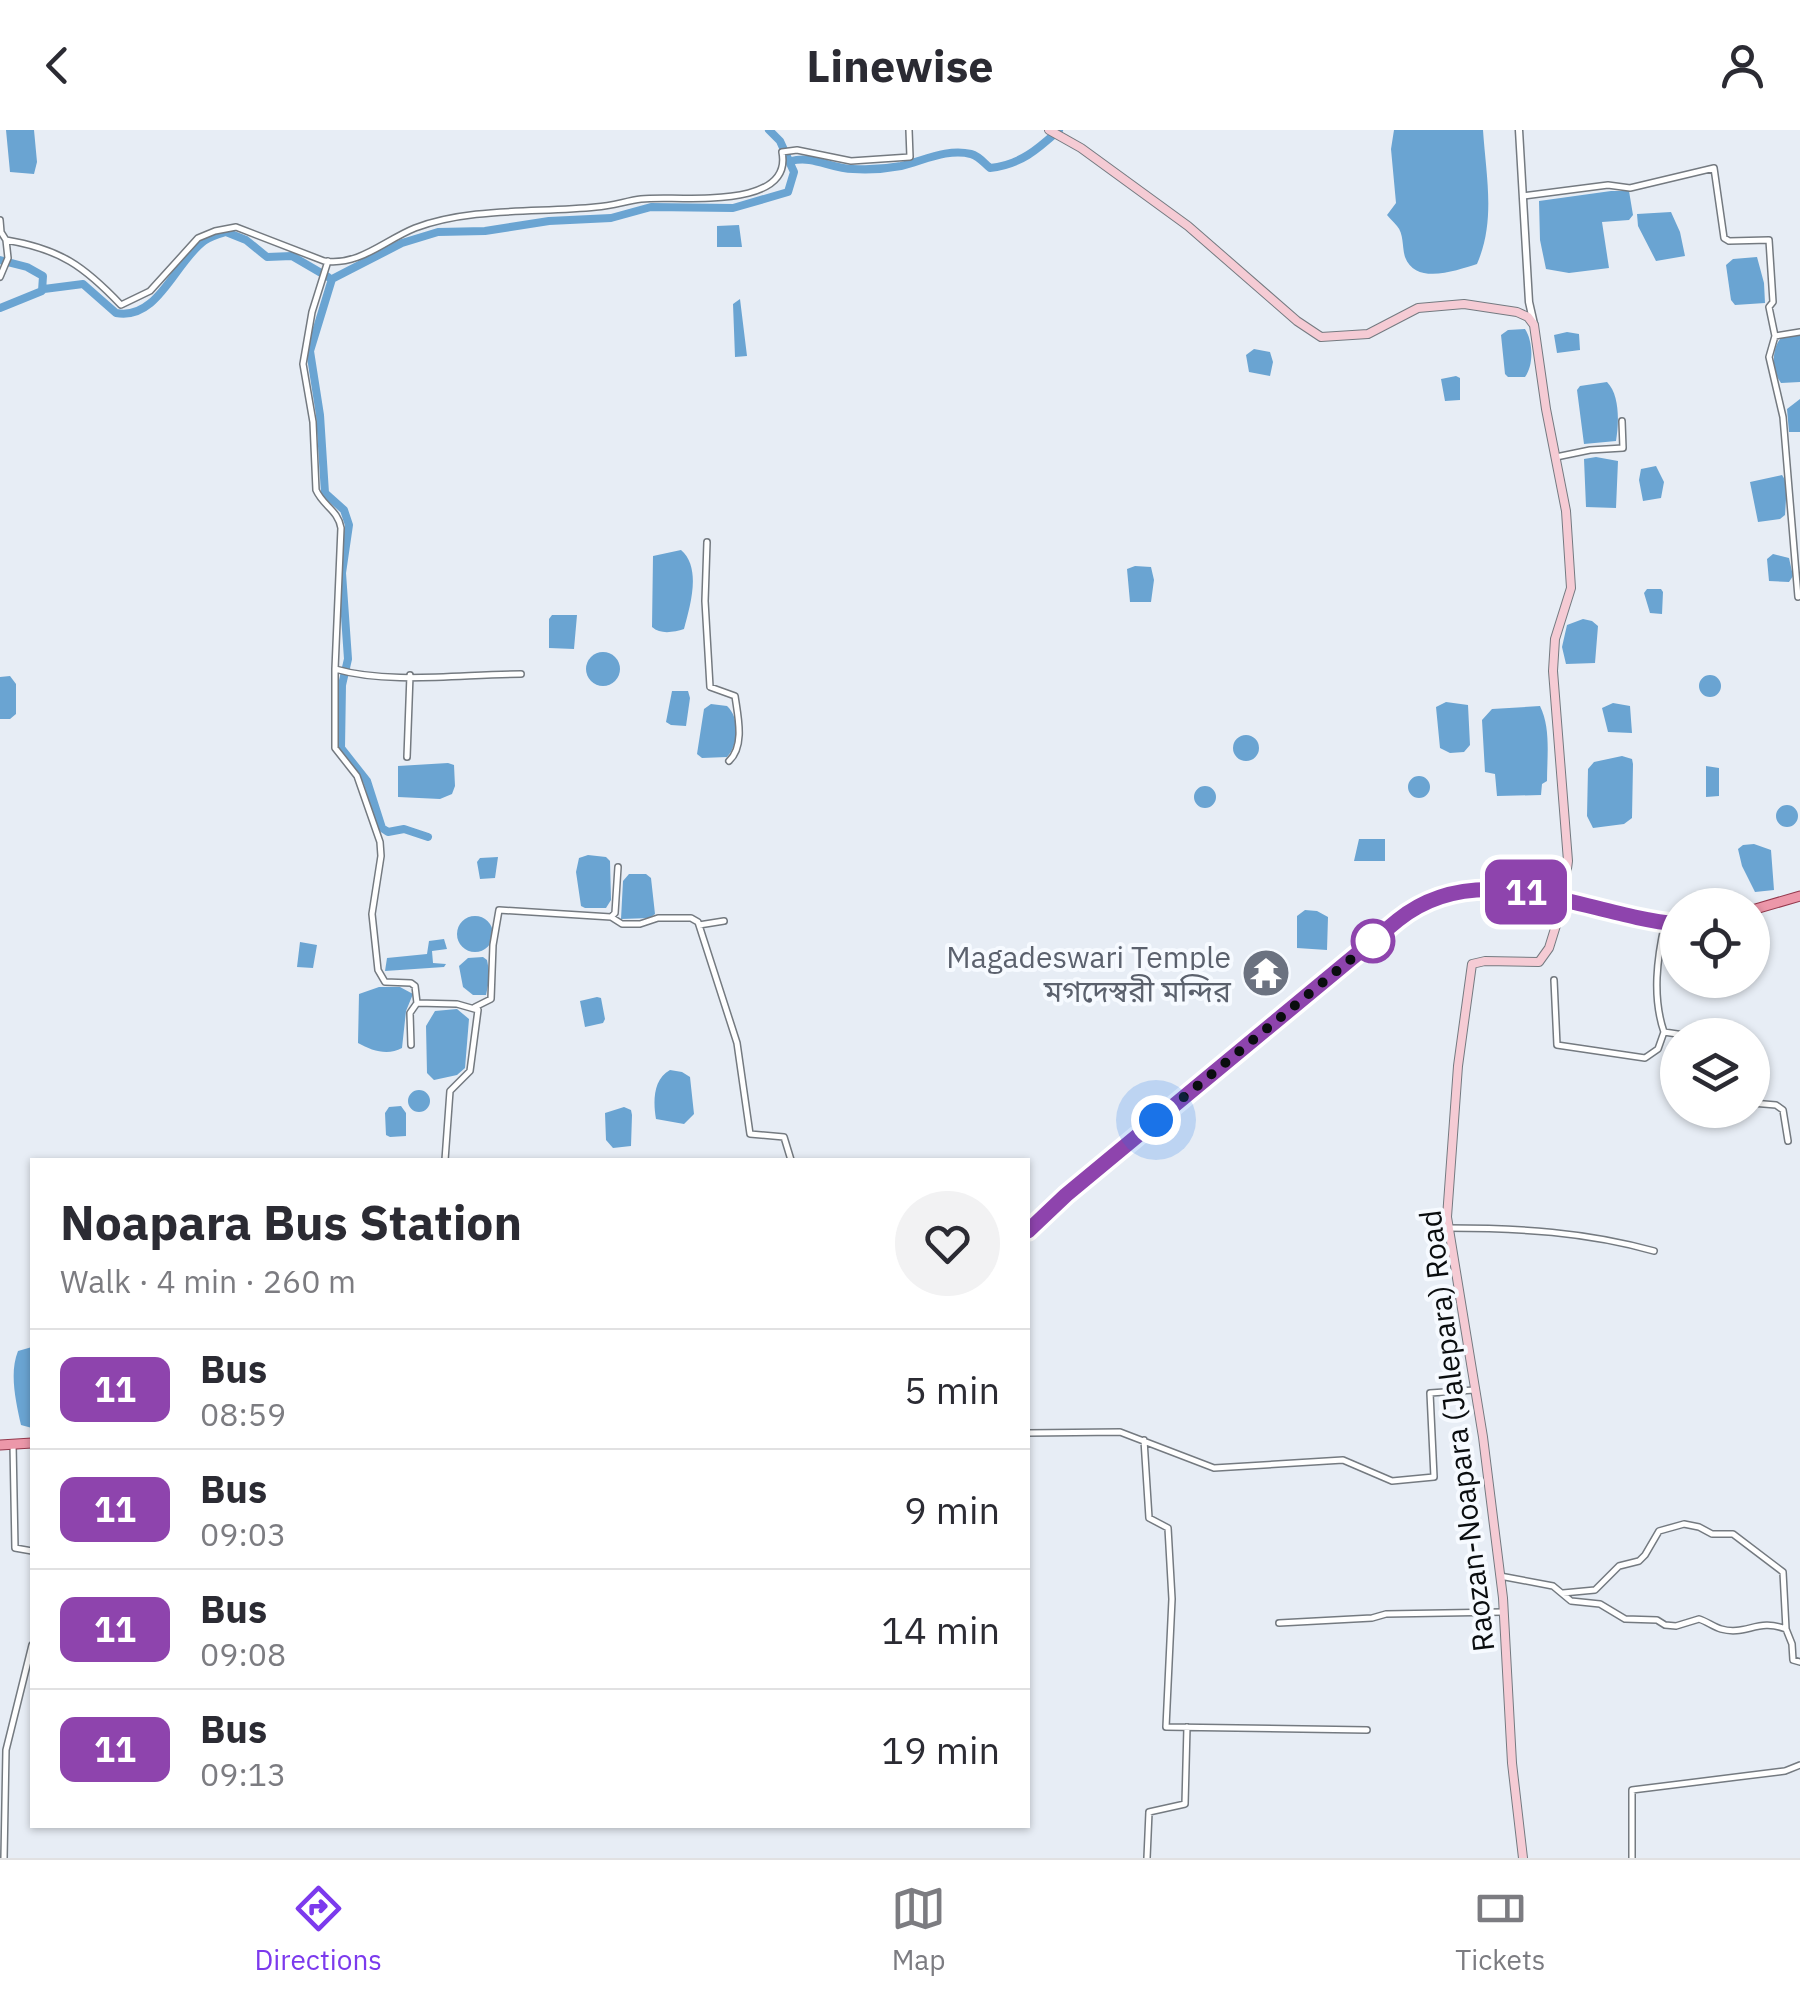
<!DOCTYPE html>
<meta charset="utf-8">
<style>
body{margin:0;font-family:"IBM Plex Sans","Noto Sans Bengali",sans-serif;background:#f2f2f3;color:#2b2b33;height:100vh;display:flex;flex-direction:column;font-size:38px;white-space:nowrap}
*{box-sizing:border-box;margin:0}
p{font-size:32px;color:#7c7c81}
.icon{flex:none;width:55px;height:55px;fill:none;stroke:currentColor;stroke-width:2;stroke-linecap:round;stroke-linejoin:round}
.map{position:relative;flex:1;overflow:hidden}
.side{position:absolute;left:30px;top:1028px;width:1000px;height:670px;display:flex;flex-direction:column;background:#fff;border-radius:0px;box-shadow:0 2px 8px #0004}
.side>*{flex:none}
.badge{padding:0 20px;border-radius:15px;font-size:35px;line-height:65px}
.buttons{position:absolute;left:1660px;top:758px;display:grid;gap:20px}
.buttons a{display:grid;place-items:center;width:110px;height:110px;border-radius:50%;background:#fff;box-shadow:0 2px 8px #0004;font-size:50px}
.you{position:absolute;width:50px;height:50px;margin:-25px;border:8px solid #fff;border-radius:50%;background:#1a73e8;box-shadow:0 0 0 15px #1a73e833}
.map>.badge{position:absolute;translate:-50% -50%;box-shadow:0 0 0 5px #fff}
.round{display:grid;place-items:center;flex:none;width:105px;height:105px;border-radius:52px;background:#f2f2f3}
.overview{display:flex;align-items:center;justify-content:space-between;height:170px;padding:0 30px}
h1{font-size:48px;font-weight:800;line-height:75px}
ul{padding:0;list-style:none}
li{display:flex;align-items:center;gap:30px;height:120px;padding:0 30px;border-top:2px solid #e1e1e2}
li div{flex:1}
li b{display:block;font-size:38px}
li em{font-style:normal}
li .badge{min-width:110px;font-weight:700;text-align:center}
header{display:flex;justify-content:space-between;align-items:center;height:130px;padding:0 30px;background:#fff;font-size:45px;font-weight:800}
.tab-bar{display:flex;justify-content:space-around;align-items:center;height:140px;border-top:2px solid #e1e1e2;background:#fff;font-size:28px;color:#7c7c81}
.tab-bar a{display:grid;justify-items:center;gap:5px}
.tab-bar .on{color:#7c3aed}
.map>svg:first-child{display:block}
</style>
<header><svg class="icon" aria-label="back" viewBox="0 0 24 24"><path d="M15 5l-7 7 7 7"/></svg>Linewise<svg class="icon" aria-label="person" viewBox="0 0 24 24"><circle cx="12" cy="8" r="4"/><path d="M4 21q1-7 8-7t8 7"/></svg></header>
<div class="map">
<svg width="1800" height="1728" viewBox="0 0 1800 1728">
<rect width="100%" height="100%" fill="#e7edf5"/>
<path fill="#6aa4d2" d="M 6,0 L 34,0 L 37,32 L 34,44 L 10,42 Z
M 1394,0 L 1483,0 C 1486,46 1496,90 1477,134 C 1457,140 1416,156 1405,127 C 1402,117 1404,104 1397,96 C 1394,92 1390,89 1387,85 L 1396,73 L 1391,19 Z
M 1611,61 L 1629,61 L 1633,85 L 1629,90 L 1602,92 L 1609,138 L 1569,143 L 1546,139 L 1540,110 L 1539,71 Z
M 1671,82 L 1680,102 L 1685,126 L 1656,131 L 1638,96 L 1637,84 Z
M 739,95 L 742,117 L 717,117 L 717,96 Z
M 1757,127 L 1764,153 L 1765,173 L 1735,175 L 1731,170 L 1726,135 L 1733,129 Z
M 740,169 L 747,226 L 735,227 L 733,174 Z
M 1508,200 L 1525,199 C 1533,211 1534,235 1525,247 L 1508,247 L 1505,244 L 1501,205 Z
M 1567,202 L 1579,204 L 1580,220 L 1557,223 L 1554,205 Z
M 1794,205 L 1800,206 L 1800,252 L 1781,253 C 1772,241 1771,219 1781,208 Z
M 1254,219 L 1270,222 L 1273,232 L 1270,246 L 1249,242 L 1246,225 Z
M 1456,246 L 1460,248 L 1460,270 L 1445,271 L 1441,249 Z
M 1607,252 C 1620,265 1619,293 1616,311 L 1584,314 L 1577,260 L 1580,256 Z
M 1800,269 L 1800,302 L 1789,302 L 1787,279 Z
M 1596,327 L 1618,331 L 1616,378 L 1586,377 L 1584,329 Z
M 1656,336 L 1664,352 L 1661,368 L 1643,371 L 1639,350 L 1641,339 Z
M 1782,345 L 1787,353 L 1785,385 L 1780,389 L 1758,392 L 1750,352 Z
M 681,420 C 702,438 690,476 684,499 C 674,502 661,505 652,497 L 653,426 Z
M 1773,424 L 1789,428 L 1793,446 L 1789,452 L 1769,451 L 1767,429 Z
M 1135,436 L 1151,437 L 1154,450 L 1151,472 L 1130,472 L 1127,439 Z
M 1647,459 L 1661,459 L 1663,462 L 1662,484 L 1650,483 L 1644,463 Z
M 552,485 L 577,485 L 574,519 L 549,518 L 549,489 Z
M 1583,489 L 1592,491 L 1598,496 L 1595,533 L 1566,534 L 1562,517 L 1567,495 Z
M586 539a17 17 0 1 1 34 0a17 17 0 1 1-34 0Z
M1699 556a11 11 0 1 1 22 0a11 11 0 1 1-22 0Z
M 10,546 L 16,554 L 16,584 L 10,589 L 0,589 L 0,547 Z
M 672,561 L 688,561 L 690,568 L 686,596 L 671,595 L 666,592 Z
M 1446,572 L 1468,575 L 1470,615 L 1464,622 L 1450,623 L 1440,618 L 1436,577 Z
M 1613,573 L 1630,576 L 1632,603 L 1608,602 L 1602,578 Z
M 711,574 L 727,576 C 740,588 739,614 727,627 L 702,628 L 697,624 L 704,579 Z
M 1540,576 C 1551,598 1547,627 1547,651 L 1542,654 L 1541,665 L 1497,666 L 1495,644 L 1485,642 L 1482,590 L 1492,579 Z
M1233 618a13 13 0 1 1 26 0a13 13 0 1 1-26 0Z
M 1622,626 L 1632,629 L 1633,634 L 1632,688 L 1624,694 L 1593,698 L 1587,686 L 1588,639 L 1594,632 Z
M 448,633 L 454,635 L 455,656 L 452,664 L 440,669 L 398,667 L 398,636 Z
M 1706,636 L 1719,638 L 1719,666 L 1706,667 Z
M1408 657a11 11 0 1 1 22 0a11 11 0 1 1-22 0Z
M1194 667a11 11 0 1 1 22 0a11 11 0 1 1-22 0Z
M1776 686a11 11 0 1 1 22 0a11 11 0 1 1-22 0Z
M 1359,709 L 1385,709 L 1385,731 L 1354,731 Z
M 1754,714 L 1771,720 L 1774,760 L 1755,762 L 1742,736 L 1738,719 L 1743,715 Z
M 588,725 L 606,727 L 610,731 L 611,770 L 606,778 L 585,778 L 581,776 L 576,742 L 579,728 Z
M 498,727 L 495,748 L 480,749 L 477,732 L 480,728 Z
M 629,744 L 646,744 L 651,748 L 655,784 L 650,788 L 621,789 L 623,751 Z
M 1305,780 L 1317,781 L 1328,787 L 1327,820 L 1297,818 L 1297,786 Z
M457 804a18 18 0 1 1 36 0a18 18 0 1 1-36 0Z
M 444,809 L 447,819 L 432,821 L 433,833 L 446,834 L 444,837 L 385,841 L 387,828 L 427,824 L 429,811 Z
M 300,812 L 317,815 L 313,838 L 297,837 Z
M 468,828 L 483,827 L 487,830 L 490,846 L 486,865 L 473,865 L 463,857 L 459,836 Z
M 379,857 L 400,857 L 413,864 L 406,881 L 402,918 C 388,926 372,921 358,913 L 359,864 Z
M 597,867 L 601,868 L 605,889 L 603,893 L 585,897 L 580,871 Z
M 457,879 L 469,889 L 465,938 L 457,945 L 434,950 L 427,943 L 426,896 L 435,881 Z
M 670,940 L 682,942 L 690,947 L 694,984 L 684,994 L 656,989 C 653,972 653,949 670,940 Z
M408 971a11 11 0 1 1 22 0a11 11 0 1 1-22 0Z
M 401,976 L 406,983 L 406,1006 L 390,1007 L 386,1005 L 385,983 L 389,977 Z
M 624,977 L 631,980 L 632,985 L 631,1016 L 613,1018 L 606,1010 L 605,983 Z
M 32,1217 L 32,1298 L 21,1295 C 16,1272 9,1243 18,1221 Z"/>
<g fill="none" stroke-linecap="round" stroke-linejoin="round">
<path stroke="#6aa4d2" stroke-width="8" d="M 791,31 C 813,25 831,39 853,39 C 869,40 885,39 901,36 C 923,31 947,18 971,24 C 979,26 984,33 990,38 C 1020,35 1038,19 1059,0
M 0,130 L 27,137 L 43,146 L 42,161 L 0,178
M 44,159 L 83,154 L 116,183 C 158,191 175,132 204,111 C 210,107 219,104 226,102 L 246,110 L 267,127 L 292,126 L 328,147
M 428,707 L 404,699 L 388,702 L 382,698 L 367,651 L 341,618 L 342,555 L 348,529 L 342,443 L 349,395 L 344,380 L 325,363 L 320,285 L 310,221 L 332,149 L 402,113 L 438,102 L 485,101 L 549,91 L 611,88 L 651,77 L 733,78 L 788,62 L 794,42 L 780,11 L 769,0"/>
<g stroke="#747a80" stroke-width="8">
<path id="minor" d="M 1523,66 L 1608,55 L 1630,58 L 1714,38 L 1724,108 L 1729,111 L 1769,110 L 1773,172 L 1769,177 L 1775,206 L 1769,227 L 1783,287 L 1798,467
M 0,90 L 1,102 L 6,110
M 328,131 L 312,182 L 303,234 L 313,292 L 316,360 C 323,376 338,380 341,398 L 335,539 C 391,555 463,544 521,544
M 0,147 L 8,128 L 6,110 C 60,119 84,136 121,175 L 150,161 L 198,108 L 215,101 L 236,97 L 324,131 C 360,136 383,111 415,98 C 471,77 538,83 596,77 C 612,76 626,71 641,69 C 675,65 794,82 782,22 L 797,20 L 851,31 L 910,27 L 909,0
M 1775,206 L 1800,202
M 1556,327 L 1590,320 L 1623,318 L 1622,291
M 707,412 L 705,471 L 710,557 L 735,566 C 738,587 745,616 729,631
M 335,539 L 335,618 L 357,646 L 380,712 L 381,726 L 372,784 L 378,840 L 385,852 L 411,853 L 415,856 L 417,873 L 410,883 L 411,915
M 407,627 L 410,545
M 611,787 L 622,794 L 640,794 L 658,788 L 691,788 L 698,792 L 737,913 L 750,1004 L 784,1007 L 791,1030
M 1665,793 C 1657,828 1652,867 1664,902 L 1684,905
M 699,795 L 724,791
M 1554,850 L 1557,915 L 1645,928 L 1658,919 L 1664,902
M 417,873 L 457,874 L 478,880 L 470,941 L 450,961 L 445,1030
M 475,877 L 491,869 L 493,815 L 499,780 L 611,787 L 615,783 L 618,737
M 1752,973 L 1776,975 L 1783,980 L 1788,1011
M 1448,1098 C 1519,1098 1586,1102 1654,1121
M 1028,1303 L 1120,1302 L 1214,1338 L 1343,1330 L 1392,1351 L 1434,1347 L 1430,1263 L 1474,1260
M 1144,1310 L 1149,1388 L 1168,1398 L 1172,1469 L 1166,1597 L 1367,1600
M 13,1314 L 15,1418 L 32,1421
M 1500,1446 L 1553,1456 L 1571,1471 L 1600,1474 L 1625,1489 L 1657,1490 L 1665,1495 L 1676,1496 L 1699,1489 C 1706,1491 1714,1497 1721,1499 C 1746,1506 1758,1488 1786,1499
M 1563,1463 L 1595,1460 L 1619,1436 L 1639,1431 L 1645,1425 L 1659,1401 L 1684,1394 L 1699,1397 L 1712,1404 L 1733,1404 L 1783,1442 L 1786,1499 L 1792,1514 L 1793,1530 L 1800,1532
M 1279,1493 L 1372,1488 L 1386,1484 L 1503,1482
M 4,1728 L 6,1620 L 32,1515
M 1147,1728 L 1149,1682 L 1185,1674 L 1187,1597
M 1632,1728 L 1632,1660 L 1785,1641 L 1800,1635"/>
</g>
<g stroke="#747a80" stroke-width="9">
<path id="tertiary" d="M 1519,0 L 1529,172 L 1534,194"/>
</g>
<g stroke="#747a80" stroke-width="10">
<path id="secondary" d="M 1049,0 L 1081,18 L 1188,96 L 1297,191 L 1321,207 L 1368,204 L 1418,178 L 1464,174 L 1517,182 L 1528,187 L 1534,195 L 1546,279 L 1566,381 L 1571,458 L 1555,509 L 1553,541 L 1568,731 L 1562,776 L 1549,818 L 1539,832 L 1485,831 L 1472,834 L 1458,936 L 1447,1087 L 1483,1307 L 1503,1468 L 1512,1633 L 1523,1728"/>
</g>
<g stroke="#94394d" stroke-width="11">
<path id="primary" d="M 1752,780 L 1800,766
M 1028,1101 L 1066,1065 L 1420,775 C 1506,735 1592,786 1678,794
M 0,1315 L 32,1313"/>
</g>
<use href="#minor" stroke="#fff" stroke-width="5"/>
<use href="#tertiary" stroke="#fff" stroke-width="6"/>
<use href="#secondary" stroke="#f5cbd4" stroke-width="8"/>
<use href="#primary" stroke="#ec97a9" stroke-width="9"/>
</g>
<g fill="none" stroke-linecap="round" stroke-linejoin="round">
<g stroke="#fff" stroke-width="22">
<path id="line" d="M 1028,1101 L 1066,1065 L 1398,790 C 1481,723 1587,786 1678,794"/>
</g>
<use href="#line" stroke="#8e44ad" stroke-width="15"/>
<path stroke="#0a0d0f" stroke-width="10" stroke-dasharray="0 18" d="M 1156,990 L 1373,811"/>
</g>
<defs>
<g id="temple-disc" transform="scale(2.5)"><circle r="9.5" fill="#6b7280" stroke="#f6faff"/><path d="M0-6L5-2H3V0L6.5 2.5H4V6H1.5V3h-3V6H-4V2.5H-6.5L-3 0V-2H-5Z" fill="#fff"/></g>
</defs>
<g fill-rule="evenodd">
<use href="#temple-disc" x="1266" y="843"/>
</g>
<circle fill="#fff" stroke="#8e44ad" stroke-width="5" cx="1373" cy="811" r="20"/>
<g text-anchor="middle" dominant-baseline="central" stroke-width="8" stroke-linejoin="round" paint-order="stroke">
<g font-size="30" fill="#5b616d" stroke="#f6faff" text-anchor="end">
<text x="1231" y="826">Magadeswari Temple<tspan x="1231" dy="34">মগদেস্বরী মন্দির</tspan></text>
</g>
<g font-size="30" fill="#0a0d0f" stroke="#f6faff">
<text transform="translate(1456 1301) rotate(-97)">Raozan-Noapara (Jalepara) Road</text>
</g>
</g>
</svg>
<div class="buttons">
<a><svg class="icon" aria-label="locate" viewBox="0 0 24 24"><circle cx="12" cy="12" r="6"/><path d="M12 2v4M12 18v4M2 12h4M18 12h4"/></svg></a>
<a><svg class="icon" aria-label="layers" viewBox="0 0 24 24"><path d="M12 4l9 5-9 5-9-5zM3 14l9 5 9-5"/></svg></a>
</div>
<div class="you" style="left:1156px;top:990px"></div>
<b class="badge" style="left:1526px;top:762px;background:#8e44ad;color:#fff">11</b>
<section class="side">
<div class="overview"><div><h1>Noapara Bus Station</h1><p>Walk · 4 min · 260 m</p></div><a class="round"><svg class="icon" aria-label="heart" viewBox="0 0 24 24"><path d="M12 20l-8-8c-3-5 5-10 8-4 3-6 11-1 8 4z"/></svg></a></div>
<ul>
<li><span class="badge" style="background:#8e44ad;color:#fff">11</span><div><b>Bus</b><p>08:59</p></div><em>5 min</em></li>
<li><span class="badge" style="background:#8e44ad;color:#fff">11</span><div><b>Bus</b><p>09:03</p></div><em>9 min</em></li>
<li><span class="badge" style="background:#8e44ad;color:#fff">11</span><div><b>Bus</b><p>09:08</p></div><em>14 min</em></li>
<li><span class="badge" style="background:#8e44ad;color:#fff">11</span><div><b>Bus</b><p>09:13</p></div><em>19 min</em></li>
</ul>
</section>
</div>
<nav class="tab-bar">
<a class="on"><svg class="icon" aria-label="directions" viewBox="0 0 24 24"><path d="M12 3l9 9-9 9-9-9zM9 14v-3h6M13 9l2 2-2 2"/></svg>Directions</a>
<a><svg class="icon" aria-label="map" viewBox="0 0 24 24"><path d="M3 6l6-2 6 2 6-2v14l-6 2-6-2-6 2zM9 4v14M15 6v14"/></svg>Map</a>
<a><svg class="icon" aria-label="tickets" viewBox="0 0 24 24"><path d="M3 7h18v10H3zM15 7v10"/></svg>Tickets</a>
</nav>
